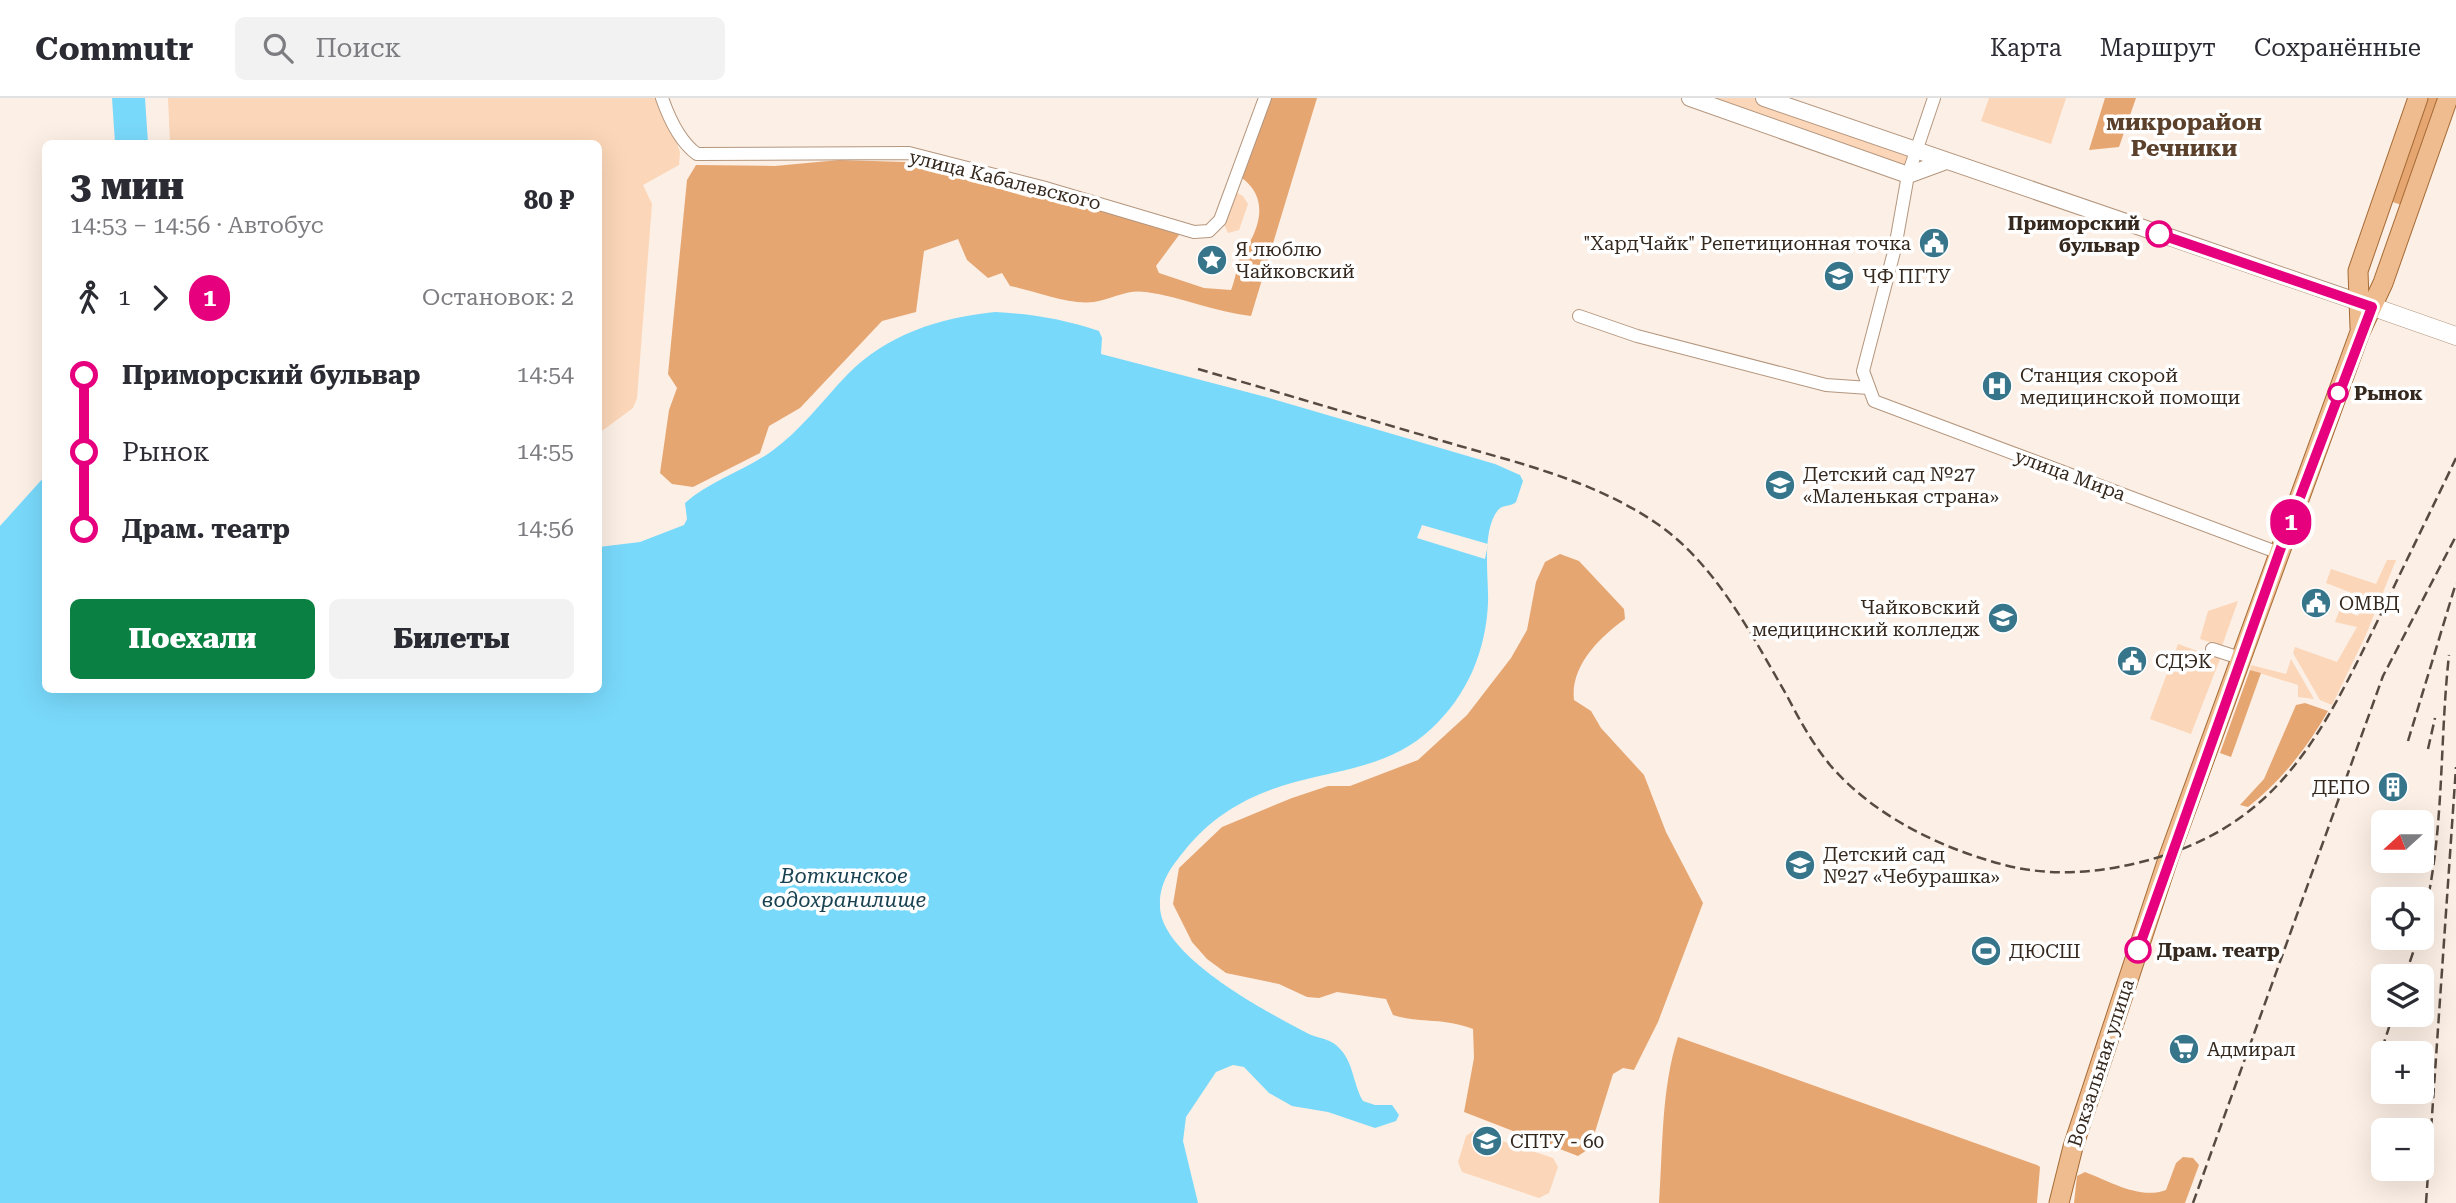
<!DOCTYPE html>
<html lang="ru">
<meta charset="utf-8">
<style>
body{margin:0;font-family:"Roboto Serif",serif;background:#f2f2f3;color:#2b2b33;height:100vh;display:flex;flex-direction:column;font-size:26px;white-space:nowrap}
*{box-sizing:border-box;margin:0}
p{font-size:23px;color:#7c7c81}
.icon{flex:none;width:38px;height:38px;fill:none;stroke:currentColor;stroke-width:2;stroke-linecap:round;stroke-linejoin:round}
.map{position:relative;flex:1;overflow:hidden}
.drawer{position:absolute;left:42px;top:42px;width:560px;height:553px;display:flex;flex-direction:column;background:#fff;border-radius:10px;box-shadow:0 7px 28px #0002}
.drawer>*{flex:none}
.badge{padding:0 14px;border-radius:23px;font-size:24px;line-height:46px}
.needle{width:46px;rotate:249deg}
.controls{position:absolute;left:2371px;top:712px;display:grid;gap:14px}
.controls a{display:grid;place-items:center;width:63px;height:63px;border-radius:10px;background:#fff;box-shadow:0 7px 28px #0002;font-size:35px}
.map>.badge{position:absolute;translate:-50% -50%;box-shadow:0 0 0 4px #fff}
.legs{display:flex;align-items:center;gap:10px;height:77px;padding:0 28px;font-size:23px}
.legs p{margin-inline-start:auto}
.headline{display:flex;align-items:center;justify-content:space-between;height:119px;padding:0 28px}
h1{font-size:38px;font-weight:800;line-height:52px}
.button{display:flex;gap:14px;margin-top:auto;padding:14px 28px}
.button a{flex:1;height:80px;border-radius:10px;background:#0b8043;color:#fff;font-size:28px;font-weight:800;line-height:80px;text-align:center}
.button a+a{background:#f2f2f3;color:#2b2b33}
ul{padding:0 28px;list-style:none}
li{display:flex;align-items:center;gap:24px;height:77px;font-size:26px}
li i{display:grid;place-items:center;width:10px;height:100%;margin:0 9px;background:currentColor}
li i::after{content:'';width:18px;height:18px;margin:-9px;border:5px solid;border-radius:50%;background:#fff}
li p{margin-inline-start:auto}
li:first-child i{background:linear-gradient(#0000 50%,currentColor 0)}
li:last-child i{background:linear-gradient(currentColor 50%,#0000 0)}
header{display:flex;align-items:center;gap:42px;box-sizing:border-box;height:98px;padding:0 35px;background:#fff;border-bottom:2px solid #e1e1e2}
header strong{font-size:33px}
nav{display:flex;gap:38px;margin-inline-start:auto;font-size:24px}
.search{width:490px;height:63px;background:#f2f2f3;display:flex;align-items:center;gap:18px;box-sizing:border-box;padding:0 24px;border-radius:10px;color:#7c7c81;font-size:26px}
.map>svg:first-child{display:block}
</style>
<header>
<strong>Commutr</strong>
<div class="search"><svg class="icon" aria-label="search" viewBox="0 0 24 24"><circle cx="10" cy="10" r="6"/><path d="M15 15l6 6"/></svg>Поиск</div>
<nav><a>Карта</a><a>Маршрут</a><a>Сохранённые</a></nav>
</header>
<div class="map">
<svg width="2456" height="1105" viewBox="0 0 2456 1105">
<rect width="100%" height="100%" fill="#fcefe5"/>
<path fill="#fbd6b8" d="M 168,0 L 660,0 L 680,54 L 679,67 L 643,87 L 652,106 L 637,300 L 633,310 L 599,335 L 598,46 L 170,45 Z
M 1690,0 L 1764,0 L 1916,53 L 1908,77 Z
M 1989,0 L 2066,0 L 2051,46 L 1981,23 Z
M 1237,95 L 1243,98 L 1248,106 L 1239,132 L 1228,135 L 1223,124 L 1232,99 Z
M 2387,462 L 2396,462 L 2365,539 L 2332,607 L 2320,602 L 2293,555 L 2295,549 L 2337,564 L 2357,529 L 2335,524 L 2340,511 L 2358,518 L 2365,500 L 2326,485 L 2331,471 L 2376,486 Z
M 2238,503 L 2222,548 L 2200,541 L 2208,513 Z
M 2178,546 L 2220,561 L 2191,636 L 2150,621 Z
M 2291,561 L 2314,601 L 2298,599 L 2298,587 L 2250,572 L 2251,567 L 2286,576 Z
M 1473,1033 L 1553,1060 L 1558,1069 L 1549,1095 L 1539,1100 L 1462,1074 L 1458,1064 L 1466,1038 Z"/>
<path fill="#e6a672" d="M 1271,0 L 1317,0 L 1251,218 C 1215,214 1182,199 1146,194 C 1126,191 1113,201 1094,204 C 1067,207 1036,193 1010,188 L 1002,175 L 988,180 L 967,162 L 958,141 L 924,153 L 916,214 L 882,223 L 800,310 L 769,328 L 760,355 L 693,389 L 672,386 L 660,375 L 669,312 L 677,290 L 668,276 L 687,82 L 696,67 L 775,68 L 839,62 L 905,64 L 1031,100 L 1037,94 L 1182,133 L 1156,168 L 1159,175 L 1204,190 L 1231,192 C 1236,180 1237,166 1242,154 C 1244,149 1249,145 1252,140 C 1263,117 1263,96 1242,80 Z
M 2105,0 L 2136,0 L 2119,49 L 2089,52 Z
M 2421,0 L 2445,0 L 2407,109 L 2387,102 Z
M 1560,456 L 1579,463 L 1624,511 L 1625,521 C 1600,539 1570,568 1574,602 L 1591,613 L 1601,630 L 1644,677 L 1666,734 L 1703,805 L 1658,924 L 1634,972 L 1623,970 L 1613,976 L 1590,1050 L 1578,1058 L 1464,1014 L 1474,960 L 1473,931 C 1442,919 1422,926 1393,917 L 1386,901 L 1337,894 L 1319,900 L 1307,899 L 1279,886 L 1226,875 L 1207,861 L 1192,844 L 1173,806 L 1179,770 L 1222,729 L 1292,700 L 1328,688 L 1350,688 L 1418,662 L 1467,617 L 1511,560 L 1527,532 L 1536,484 L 1545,464 Z
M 2250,572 L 2261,575 L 2231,659 L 2220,655 Z
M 2305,605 L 2328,613 C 2307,650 2282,682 2248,709 L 2240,707 L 2264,681 L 2296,607 Z
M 1678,939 L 2037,1067 L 2040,1069 L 2037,1105 L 1659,1105 C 1663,1050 1661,991 1678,939 Z
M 2183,1059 L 2193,1060 L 2199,1067 L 2185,1105 L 2074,1105 L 2077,1078 L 2085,1074 C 2109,1083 2140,1102 2166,1092 L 2176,1065 Z"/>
<path fill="#79d9fb" d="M 112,0 L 145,0 L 148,45 L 115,45 Z
M 995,214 C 1032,216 1063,221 1099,233 L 1102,240 L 1101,256 L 1266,299 L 1495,366 L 1520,377 L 1523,383 L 1516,404 C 1511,409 1503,406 1498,412 C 1481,433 1489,481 1488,505 C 1486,553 1467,598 1431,631 C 1393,667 1344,671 1295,684 C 1251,696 1214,716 1185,752 C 1171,769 1159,785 1160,808 C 1160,858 1267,914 1307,935 C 1316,940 1328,940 1336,947 C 1354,962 1352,984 1363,1003 L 1375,1007 L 1392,1007 L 1399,1017 L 1396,1023 L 1375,1030 L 1328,1014 L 1292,1008 L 1269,995 L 1244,969 L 1233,967 L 1216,974 L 1186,1019 L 1183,1043 L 1198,1105 L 0,1105 L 0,428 L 45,378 L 46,592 L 598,592 L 599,449 L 640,444 L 684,427 L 687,421 L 685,405 C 710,383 744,373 772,353 C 801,332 822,303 847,277 C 887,236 939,220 995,214 Z"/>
<path fill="#fcefe5" d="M 1422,427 L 1488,446 L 1485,461 L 1417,440 Z"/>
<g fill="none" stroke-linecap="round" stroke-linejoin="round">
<g stroke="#b4967e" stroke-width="14">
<path id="minor" d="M 662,0 C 669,20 680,44 697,56 L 909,55 L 1042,89 L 1194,134 L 1209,133 L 1220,122 L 1265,0
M 1934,0 L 1908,77 L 1895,150 L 1863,273 L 1874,303 L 2279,455
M 1579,218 L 1637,238 L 1826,287 L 1869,290
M 2212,551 L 2240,560"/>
</g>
<g stroke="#b4967e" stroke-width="18">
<path id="tertiary" d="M 1690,0 L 1908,77 L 1946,63
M 1764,0 L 2359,204"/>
</g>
<g stroke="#b4967e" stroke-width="19">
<path id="secondary" d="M 2359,204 L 2456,238"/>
</g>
<g stroke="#a66b36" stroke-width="21">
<path id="primary" d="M 2360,230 L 2358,173 L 2418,0
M 2059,1105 L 2073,1049 L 2169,758 L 2360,234 L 2383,185 L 2448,0"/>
</g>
<use href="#minor" stroke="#fff" stroke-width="12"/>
<use href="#tertiary" stroke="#fff" stroke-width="16"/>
<use href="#secondary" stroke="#fff" stroke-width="18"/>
<use href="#primary" stroke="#eebc8e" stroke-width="19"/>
<path stroke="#574b41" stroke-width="2.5" stroke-dasharray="10 5" stroke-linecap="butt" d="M 1198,271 C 1281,295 1364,320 1446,344 C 1518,365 1593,382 1656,425 C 1715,465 1751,536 1786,596 C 1799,621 1812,645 1830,667 C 1873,717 1938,749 2001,766 C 2044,778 2089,776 2133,766 C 2277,733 2320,640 2380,518 C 2405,465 2431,413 2456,360
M 2408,643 L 2456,485
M 2428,651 L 2435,620
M 2422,826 C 2445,738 2439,647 2449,557
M 2405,878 L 2418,840
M 2382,951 L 2393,917
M 2193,1105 L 2383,578 L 2456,438
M 2426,1105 L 2456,669"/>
</g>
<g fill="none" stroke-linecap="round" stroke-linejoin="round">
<g stroke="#fff" stroke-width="16">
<path id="line-1" d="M 2138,852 L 2279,455 L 2372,209 L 2159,136"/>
</g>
<use href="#line-1" stroke="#e6007e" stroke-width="10"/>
</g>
<defs>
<g id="civic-disc" transform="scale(1.575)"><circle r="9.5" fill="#37758b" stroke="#fff"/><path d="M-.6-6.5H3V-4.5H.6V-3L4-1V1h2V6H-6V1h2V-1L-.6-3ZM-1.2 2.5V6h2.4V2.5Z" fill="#fff"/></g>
<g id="sight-disc" transform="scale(1.575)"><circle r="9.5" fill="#37758b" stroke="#fff"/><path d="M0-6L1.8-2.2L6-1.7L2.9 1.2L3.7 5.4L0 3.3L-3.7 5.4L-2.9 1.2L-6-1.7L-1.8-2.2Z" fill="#fff"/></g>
<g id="university-disc" transform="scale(1.575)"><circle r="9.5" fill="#37758b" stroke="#fff"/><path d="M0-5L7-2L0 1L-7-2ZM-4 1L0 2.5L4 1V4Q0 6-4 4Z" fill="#fff"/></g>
<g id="hospital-disc" transform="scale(1.575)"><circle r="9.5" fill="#37758b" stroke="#fff"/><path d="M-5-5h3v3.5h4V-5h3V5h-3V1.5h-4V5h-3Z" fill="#fff"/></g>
<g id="school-disc" transform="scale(1.575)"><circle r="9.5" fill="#37758b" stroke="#fff"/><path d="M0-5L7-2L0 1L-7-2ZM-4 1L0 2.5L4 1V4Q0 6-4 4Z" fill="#fff"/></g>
<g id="building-disc" transform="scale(1.575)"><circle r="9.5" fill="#37758b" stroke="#fff"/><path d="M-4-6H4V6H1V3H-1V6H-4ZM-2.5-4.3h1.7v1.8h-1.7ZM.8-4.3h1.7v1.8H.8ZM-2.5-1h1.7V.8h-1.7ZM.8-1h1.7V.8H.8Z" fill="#fff"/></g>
<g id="stadium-disc" transform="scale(1.575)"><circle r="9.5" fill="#37758b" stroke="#fff"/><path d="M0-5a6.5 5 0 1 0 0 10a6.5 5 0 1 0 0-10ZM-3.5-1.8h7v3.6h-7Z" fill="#fff"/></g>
<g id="supermarket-disc" transform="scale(1.575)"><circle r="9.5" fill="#37758b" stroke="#fff"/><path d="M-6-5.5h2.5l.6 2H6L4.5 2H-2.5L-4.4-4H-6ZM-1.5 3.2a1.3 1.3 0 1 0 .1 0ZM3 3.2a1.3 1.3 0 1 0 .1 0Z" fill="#fff"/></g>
</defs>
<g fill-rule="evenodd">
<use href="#civic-disc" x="1934" y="145"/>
<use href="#sight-disc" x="1212" y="162"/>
<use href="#university-disc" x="1839" y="178"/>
<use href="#hospital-disc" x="1997" y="288"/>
<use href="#school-disc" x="1780" y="387"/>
<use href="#civic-disc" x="2316" y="505"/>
<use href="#university-disc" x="2003" y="520"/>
<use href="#civic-disc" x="2132" y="563"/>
<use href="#building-disc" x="2393" y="689"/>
<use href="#school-disc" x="1800" y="767"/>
<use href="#stadium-disc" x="1986" y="853"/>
<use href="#supermarket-disc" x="2184" y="951"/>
<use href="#university-disc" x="1487" y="1043"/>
</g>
<g fill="#fff" stroke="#e6007e" stroke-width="3.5">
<circle cx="2159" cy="136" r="12"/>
<circle cx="2338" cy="295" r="9"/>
<circle cx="2138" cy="852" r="12"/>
</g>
<g text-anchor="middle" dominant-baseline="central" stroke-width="7" stroke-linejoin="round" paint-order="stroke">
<g font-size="19" fill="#35291f" stroke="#fff">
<text transform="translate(1005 82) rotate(14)">улица Кабалевского</text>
<text transform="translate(2070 377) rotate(20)">улица Мира</text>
<text transform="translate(2101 965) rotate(-72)">Вокзальная улица</text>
</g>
<g font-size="19" font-weight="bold" fill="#35291f" stroke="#fff" text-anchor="start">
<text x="2140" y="125" text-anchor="end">Приморский<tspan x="2140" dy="22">бульвар</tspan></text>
<text x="2354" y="295">Рынок</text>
<text x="2157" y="852">Драм. театр</text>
</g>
<g font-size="19" fill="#35291f" stroke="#fff" text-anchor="start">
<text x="1911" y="145" text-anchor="end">"ХардЧайк" Репетиционная точка</text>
<text x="1235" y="151">Я люблю<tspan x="1235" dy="22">Чайковский</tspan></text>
<text x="1862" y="178">ЧФ ПГТУ</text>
<text x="2020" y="277">Станция скорой<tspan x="2020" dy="22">медицинской помощи</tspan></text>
<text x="1803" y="376">Детский сад №27<tspan x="1803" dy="22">«Маленькая страна»</tspan></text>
<text x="2339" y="505">ОМВД</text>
<text x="1980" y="509" text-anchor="end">Чайковский<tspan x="1980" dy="22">медицинский колледж</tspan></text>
<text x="2155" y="563">СДЭК</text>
<text x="2370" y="689" text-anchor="end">ДЕПО</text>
<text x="1823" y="756">Детский сад<tspan x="1823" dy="22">№27 «Чебурашка»</tspan></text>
<text x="2009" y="853">ДЮСШ</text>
<text x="2207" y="951">Адмирал</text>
<text x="1510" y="1043">СПТУ - 60</text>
</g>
<g font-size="21" font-style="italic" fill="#184251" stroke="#fff">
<text x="844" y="778">Воткинское<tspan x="844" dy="24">водохранилище</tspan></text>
</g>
<g font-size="23" font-weight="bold" fill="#5b412c" stroke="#fff">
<text x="2184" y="24">микрорайон<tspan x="2184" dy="26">Речники</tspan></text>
</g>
</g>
</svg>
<div class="controls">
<a><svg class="needle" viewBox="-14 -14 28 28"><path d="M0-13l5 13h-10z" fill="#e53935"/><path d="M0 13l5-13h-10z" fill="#7c7c81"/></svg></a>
<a><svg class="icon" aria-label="locate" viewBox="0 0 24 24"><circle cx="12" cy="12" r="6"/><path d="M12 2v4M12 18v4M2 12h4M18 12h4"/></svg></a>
<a><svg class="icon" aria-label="layers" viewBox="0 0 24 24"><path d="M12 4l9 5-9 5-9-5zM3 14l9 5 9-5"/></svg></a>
<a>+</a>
<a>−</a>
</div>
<b class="badge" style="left:2291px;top:424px;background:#e6007e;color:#fff">1</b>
<section class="drawer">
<div class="headline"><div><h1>3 мин</h1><p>14:53 – 14:56 · Автобус</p></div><b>80 ₽</b></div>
<div class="legs"><svg class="icon" aria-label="walk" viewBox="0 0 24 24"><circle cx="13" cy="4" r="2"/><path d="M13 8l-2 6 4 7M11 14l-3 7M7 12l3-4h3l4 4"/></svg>1<svg class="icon" aria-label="forward" viewBox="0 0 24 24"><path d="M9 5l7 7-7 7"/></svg><b class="badge" style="background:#e6007e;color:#fff">1</b><p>Остановок: 2</p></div>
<ul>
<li><i style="color:#e6007e"></i><b>Приморский бульвар</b><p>14:54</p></li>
<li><i style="color:#e6007e"></i><span>Рынок</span><p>14:55</p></li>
<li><i style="color:#e6007e"></i><b>Драм. театр</b><p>14:56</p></li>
</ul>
<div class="button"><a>Поехали</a><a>Билеты</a></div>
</section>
</div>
